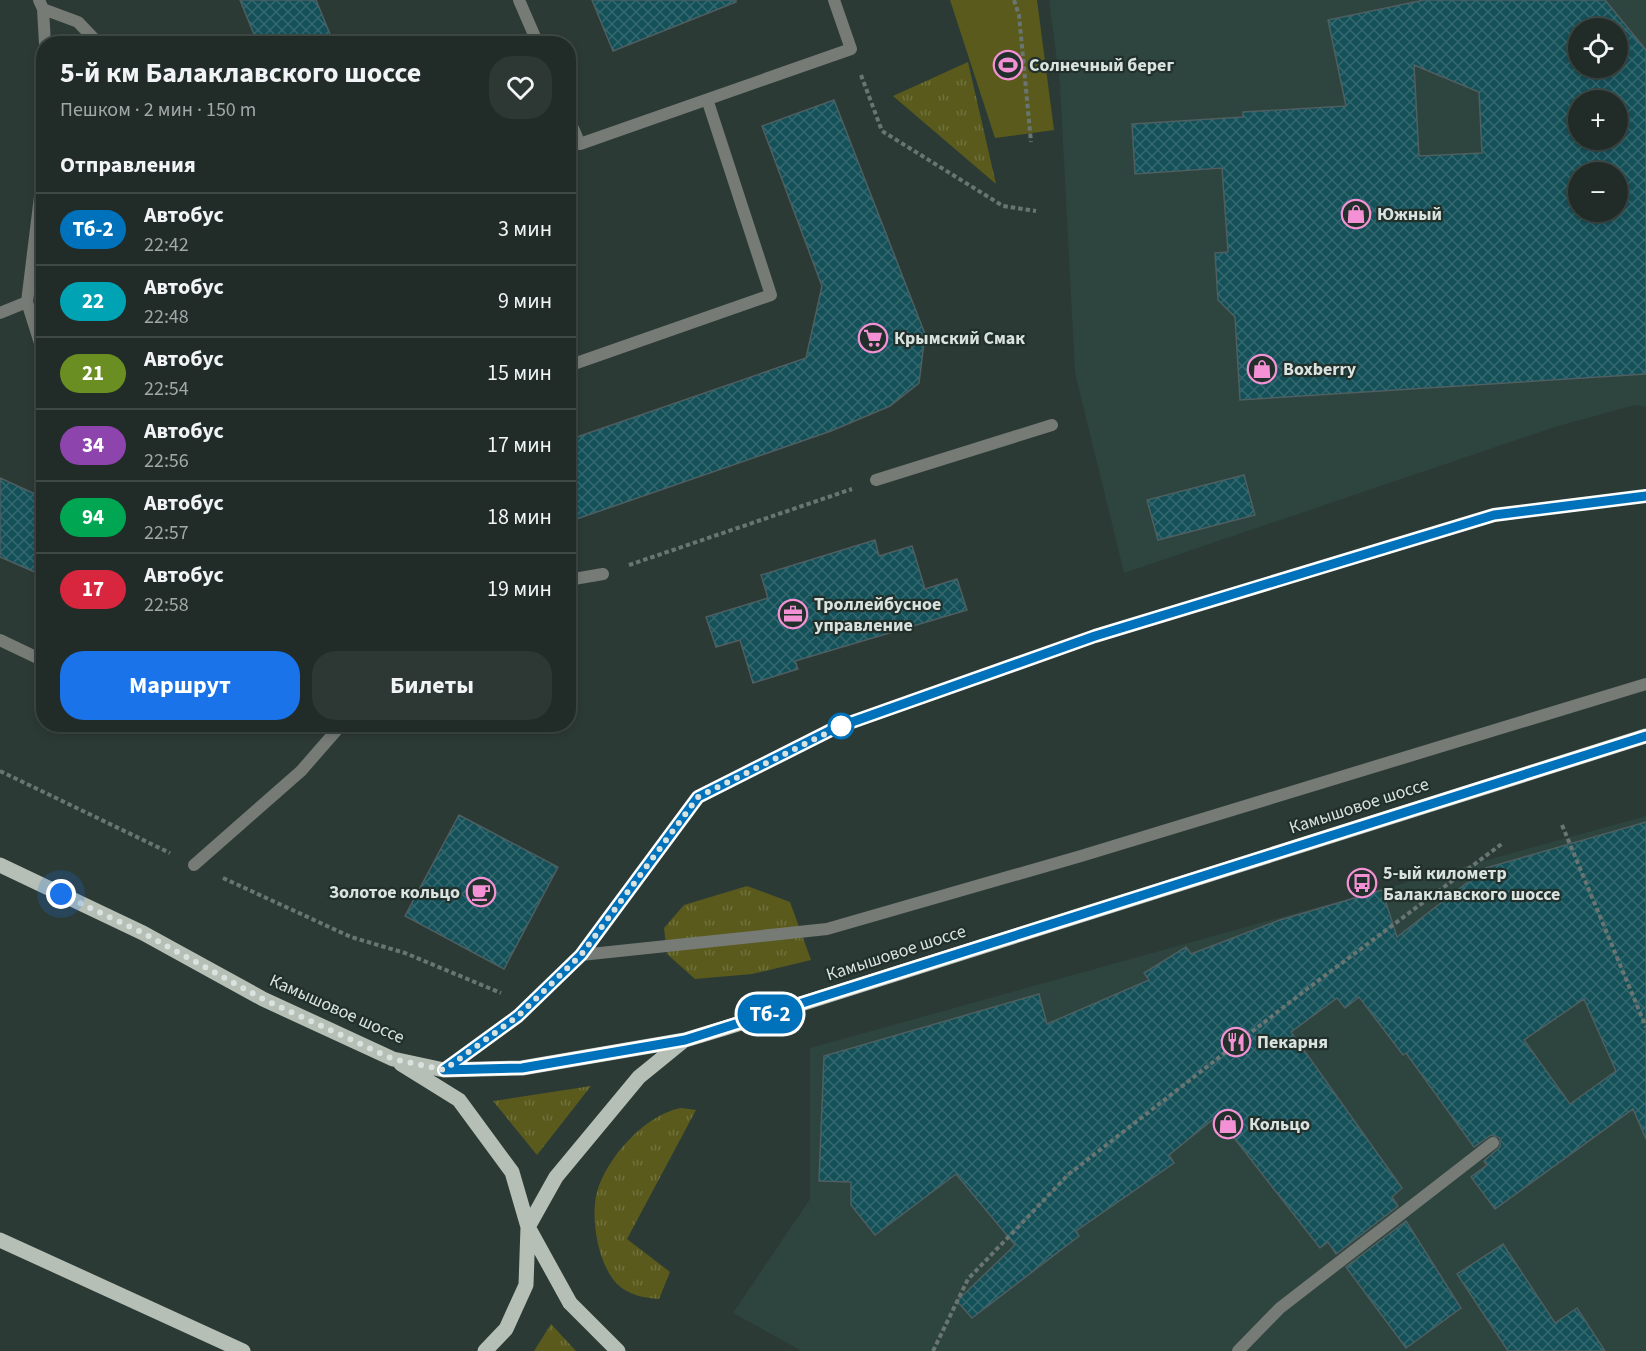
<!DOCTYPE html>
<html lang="ru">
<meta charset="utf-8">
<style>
body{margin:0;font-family:"Source Sans 3",sans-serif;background:#2d3834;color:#f1f3f6;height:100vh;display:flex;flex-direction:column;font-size:22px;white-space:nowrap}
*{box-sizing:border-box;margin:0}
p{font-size:20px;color:#a2a7a8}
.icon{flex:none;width:33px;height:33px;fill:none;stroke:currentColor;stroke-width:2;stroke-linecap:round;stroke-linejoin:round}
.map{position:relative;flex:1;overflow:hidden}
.sheet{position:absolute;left:36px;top:36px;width:540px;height:696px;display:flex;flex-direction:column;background:#212c28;border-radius:24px;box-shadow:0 3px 9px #0003,0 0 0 2px #3e4845}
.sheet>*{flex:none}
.badge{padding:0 12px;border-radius:20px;font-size:21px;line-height:39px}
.controls{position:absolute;left:1568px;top:18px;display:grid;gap:12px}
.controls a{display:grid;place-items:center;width:60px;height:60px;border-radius:50%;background:#212c28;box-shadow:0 3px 9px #0003,0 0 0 2px #3e4845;font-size:30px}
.you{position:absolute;width:30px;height:30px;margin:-15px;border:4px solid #fff;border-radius:50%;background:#1a73e8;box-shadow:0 0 0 9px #1a73e833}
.map>.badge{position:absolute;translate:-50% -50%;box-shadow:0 0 0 3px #fff}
h2{padding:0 24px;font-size:22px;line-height:54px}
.round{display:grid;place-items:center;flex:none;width:63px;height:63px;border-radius:24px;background:#2d3834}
.head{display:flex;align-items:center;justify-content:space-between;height:102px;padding:0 24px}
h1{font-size:28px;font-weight:700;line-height:45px}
.action{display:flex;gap:12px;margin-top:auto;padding:12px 24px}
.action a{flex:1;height:69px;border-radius:24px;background:#1a73e8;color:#fff;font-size:24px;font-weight:700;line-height:69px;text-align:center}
.action a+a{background:#2d3834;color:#f1f3f6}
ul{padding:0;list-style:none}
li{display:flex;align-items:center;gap:18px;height:72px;padding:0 24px;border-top:2px solid #3e4845}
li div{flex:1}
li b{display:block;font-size:22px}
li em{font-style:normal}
li .badge{min-width:66px;font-weight:700;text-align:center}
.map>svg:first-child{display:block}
</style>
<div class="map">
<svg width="1646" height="1351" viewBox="0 0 1646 1351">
<defs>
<pattern id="grass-tufts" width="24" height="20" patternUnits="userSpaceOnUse" patternTransform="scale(1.5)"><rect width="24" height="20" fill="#595a1c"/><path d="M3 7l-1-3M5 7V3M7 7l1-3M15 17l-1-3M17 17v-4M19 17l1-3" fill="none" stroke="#70713d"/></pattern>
<pattern id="building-cross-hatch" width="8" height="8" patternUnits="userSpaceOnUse" patternTransform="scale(1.5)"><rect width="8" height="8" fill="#145058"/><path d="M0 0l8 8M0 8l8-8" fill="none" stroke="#366970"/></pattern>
</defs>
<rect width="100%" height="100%" fill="#2c3a36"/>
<path fill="#2e443e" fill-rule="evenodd" d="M 1049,0 L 1646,0 L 1646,407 L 1635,405 L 1555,427 L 1124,573 L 1075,373 L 1060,84 ZM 1578,28 L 1617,28 L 1617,68 L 1578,68 ZM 1578,100 L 1617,100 L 1617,140 L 1578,140 ZM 1578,172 L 1617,172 L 1617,212 L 1578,212 Z
M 1646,816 L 1646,1351 L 802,1351 L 733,1313 L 810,1199 L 810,1048 Z"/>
<path fill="url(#grass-tufts)" d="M 968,62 L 996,184 L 893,96 Z
M 747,886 L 790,902 L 811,960 L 752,974 L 695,979 L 667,954 L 664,928 L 684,905 Z
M 591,1086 L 537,1155 L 493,1101 Z
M 681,1108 L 696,1110 L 627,1239 L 670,1272 L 659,1299 C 644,1298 628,1295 617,1284 C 598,1264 590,1218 597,1192 C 607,1157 646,1114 681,1108 Z
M 551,1324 L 576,1351 L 534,1351 Z"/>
<path fill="#595a1c" d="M 950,0 L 1037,0 L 1054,130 L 995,138 Z"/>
<path fill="url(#building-cross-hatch)" stroke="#4e5e61" stroke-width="1.5" fill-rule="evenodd" d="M 240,0 L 316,0 L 334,44 L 258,44 Z
M 592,0 L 736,0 L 736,2 L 613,51 Z
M 1424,0 L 1605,0 L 1646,50 L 1646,374 L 1240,400 L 1235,317 L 1218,300 L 1215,253 L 1228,252 L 1222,168 L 1135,174 L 1132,124 L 1243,117 L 1243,112 L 1346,106 L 1328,20 ZM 1578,28 L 1617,28 L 1617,68 L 1578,68 ZM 1414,65 L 1479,92 L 1482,153 L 1419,156 ZM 1578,100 L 1617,100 L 1617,140 L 1578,140 ZM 1578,172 L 1617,172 L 1617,212 L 1578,212 Z
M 834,100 L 925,334 L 919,383 L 890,406 L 831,431 L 568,522 L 568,440 L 806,358 L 822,286 L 762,126 Z
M 1244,475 L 1255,515 L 1158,540 L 1147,500 Z
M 0,478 L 44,498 L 44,576 L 0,557 Z
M 875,540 L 879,556 L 912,546 L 925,589 L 957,579 L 967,610 L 795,661 L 798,669 L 753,683 L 740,640 L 716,647 L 706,617 L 768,598 L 761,575 Z
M 459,815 L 558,867 L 504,969 L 405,916 Z
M 1646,822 L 1646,1139 L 1633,1109 L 1495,1209 L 1471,1177 L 1487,1165 L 1484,1161 L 1500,1147 L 1500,1138 L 1491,1135 L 1474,1147 L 1406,1053 L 1403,1055 L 1359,997 L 1345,1008 L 1337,998 L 1291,1032 L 1402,1188 L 1392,1197 L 1398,1206 L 1336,1254 L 1328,1242 L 1320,1248 L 1217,1116 L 1169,1155 L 1174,1163 L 1076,1231 L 1079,1236 L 972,1318 L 957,1301 L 1015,1245 L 956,1174 L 875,1235 L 851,1205 L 851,1182 L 819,1181 L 824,1056 L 1039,994 L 1047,1024 L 1149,980 L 1144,973 L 1186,947 L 1191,954 L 1280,920 L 1382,890 L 1397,937 L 1486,868 ZM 1584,999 L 1616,1071 L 1570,1104 L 1524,1040 Z
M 1406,1221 L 1461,1308 L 1406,1348 L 1346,1267 Z
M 1503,1244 L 1555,1323 L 1577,1308 L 1605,1351 L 1508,1351 L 1457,1274 Z"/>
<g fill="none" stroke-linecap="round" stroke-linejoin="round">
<path stroke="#697572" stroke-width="4" stroke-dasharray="4.5 3" stroke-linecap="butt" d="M 1014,0 L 1019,15 L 1031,142
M 861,75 L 882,131 L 1003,206 L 1036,211
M 629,565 L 852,489
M 0,771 L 170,853
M 1562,825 L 1646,1027
M 223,878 L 351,937 L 405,953 L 501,993
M 933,1351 L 968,1279 L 1069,1174 L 1307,989 L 1503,843"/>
<path stroke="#767b76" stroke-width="12" d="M 39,0 L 43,9 L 45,44
M 519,0 L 538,44
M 43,9 L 78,22 L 99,44
M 568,117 L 580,144 L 851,49 L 834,0
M 44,164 L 27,302 L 44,356
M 0,313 L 27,302
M 568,366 L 771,295 L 708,102
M 876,480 L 1052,425
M 568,580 L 603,574
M 0,640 L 44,661
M 194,865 L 301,771 L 342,724
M 581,955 L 827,929 L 1081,856 L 1646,684
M 444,1070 L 518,1016 L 581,955 L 697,797 L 835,728 L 1095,636 L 1494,515 L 1646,496
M 1238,1351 L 1280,1308 L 1493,1143"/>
<path stroke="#b6bfb5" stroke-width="15" d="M 0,865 L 143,933 L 263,999 L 393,1059 L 444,1070 L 522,1068 L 685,1040 L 725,1028 L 1646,736
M 401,1064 L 459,1100 L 512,1172 L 528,1227 L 570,1303 L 618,1351
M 0,1240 L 243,1351
M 485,1351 L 506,1329 L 526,1285 L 528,1227 L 556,1177 L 639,1077 L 682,1042"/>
</g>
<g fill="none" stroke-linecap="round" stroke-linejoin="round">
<g stroke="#fff" stroke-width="14">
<path id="line" d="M 1646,496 L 1494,515 L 1095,636 L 835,728 L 698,797 L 581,955 L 518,1016 L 444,1070 L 522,1068 L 685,1040 L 1646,736"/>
</g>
<use href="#line" stroke="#0072bc" stroke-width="9"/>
<path stroke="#d9e2df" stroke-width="6" stroke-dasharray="0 10.8" d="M 61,894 L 143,933 L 263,999 L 393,1059 L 444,1070 L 518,1016 L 581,955 L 698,797 L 841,726"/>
</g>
<defs>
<g id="stadium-ring" transform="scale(1.5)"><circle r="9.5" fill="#22302c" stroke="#f491d4" stroke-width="1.5"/><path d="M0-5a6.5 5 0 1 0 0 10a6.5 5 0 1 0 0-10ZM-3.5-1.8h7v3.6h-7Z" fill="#f491d4"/></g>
<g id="shop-ring" transform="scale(1.5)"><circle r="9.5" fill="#22302c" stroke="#f491d4" stroke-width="1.5"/><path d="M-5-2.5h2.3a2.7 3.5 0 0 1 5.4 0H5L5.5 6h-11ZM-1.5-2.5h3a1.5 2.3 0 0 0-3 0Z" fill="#f491d4"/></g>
<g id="supermarket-ring" transform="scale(1.5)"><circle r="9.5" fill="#22302c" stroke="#f491d4" stroke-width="1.5"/><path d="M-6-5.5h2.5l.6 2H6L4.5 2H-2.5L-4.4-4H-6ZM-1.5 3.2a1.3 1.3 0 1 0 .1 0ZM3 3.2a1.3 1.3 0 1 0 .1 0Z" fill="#f491d4"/></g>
<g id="office-ring" transform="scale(1.5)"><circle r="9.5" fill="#22302c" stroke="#f491d4" stroke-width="1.5"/><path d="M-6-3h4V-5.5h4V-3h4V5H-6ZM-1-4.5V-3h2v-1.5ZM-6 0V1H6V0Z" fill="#f491d4"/></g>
<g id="bus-ring" transform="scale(1.5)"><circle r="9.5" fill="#22302c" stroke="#f491d4" stroke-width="1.5"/><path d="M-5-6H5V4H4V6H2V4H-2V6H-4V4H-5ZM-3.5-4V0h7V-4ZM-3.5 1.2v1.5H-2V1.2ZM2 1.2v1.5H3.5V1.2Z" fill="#f491d4"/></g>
<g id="cafe-ring" transform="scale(1.5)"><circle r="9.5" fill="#22302c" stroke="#f491d4" stroke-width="1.5"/><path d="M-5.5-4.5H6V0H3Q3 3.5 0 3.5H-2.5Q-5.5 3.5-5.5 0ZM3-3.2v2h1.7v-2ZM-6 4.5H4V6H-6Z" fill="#f491d4"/></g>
<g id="restaurant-ring" transform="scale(1.5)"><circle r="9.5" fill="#22302c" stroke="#f491d4" stroke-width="1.5"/><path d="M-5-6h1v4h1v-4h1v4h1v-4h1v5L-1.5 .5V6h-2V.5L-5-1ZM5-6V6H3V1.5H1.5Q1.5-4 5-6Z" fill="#f491d4"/></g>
</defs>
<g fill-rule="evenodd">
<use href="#stadium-ring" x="1008" y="65"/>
<use href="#shop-ring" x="1356" y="214"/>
<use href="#supermarket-ring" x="873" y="338"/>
<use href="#shop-ring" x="1262" y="369"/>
<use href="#office-ring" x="793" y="614"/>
<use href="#bus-ring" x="1362" y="883"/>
<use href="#cafe-ring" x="481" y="892"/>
<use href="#restaurant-ring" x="1236" y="1042"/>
<use href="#shop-ring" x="1228" y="1124"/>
</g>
<circle fill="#fff" stroke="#0072bc" stroke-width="3" cx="841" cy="726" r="12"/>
<g text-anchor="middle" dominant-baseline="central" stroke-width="4.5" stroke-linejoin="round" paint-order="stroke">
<g font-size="18" font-weight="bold" fill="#d9e2df" stroke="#22302c" text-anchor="start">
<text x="1029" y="65">Солнечный берег</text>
<text x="1377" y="214">Южный</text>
<text x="894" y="338">Крымский Смак</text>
<text x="1283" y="369">Boxberry</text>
<text x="814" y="604">Троллейбусное<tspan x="814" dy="21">управление</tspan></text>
<text x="1383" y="873">5-ый километр<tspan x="1383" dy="21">Балаклавского шоссе</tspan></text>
<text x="460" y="892" text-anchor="end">Золотое кольцо</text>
<text x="1257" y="1042">Пекарня</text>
<text x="1249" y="1124">Кольцо</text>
</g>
<g font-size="18" fill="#d9e2df" stroke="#22302c">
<text transform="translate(1359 806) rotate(-18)">Камышовое шоссе</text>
<text transform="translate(896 953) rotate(-18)">Камышовое шоссе</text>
<text transform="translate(337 1009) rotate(24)">Камышовое шоссе</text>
</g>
</g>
</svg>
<div class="controls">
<a><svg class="icon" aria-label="locate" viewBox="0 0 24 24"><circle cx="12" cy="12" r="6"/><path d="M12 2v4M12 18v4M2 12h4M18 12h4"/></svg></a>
<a>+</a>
<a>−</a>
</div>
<div class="you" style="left:61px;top:894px"></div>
<b class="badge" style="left:770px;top:1014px;background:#0072bc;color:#fff">Тб-2</b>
<section class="sheet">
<div class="head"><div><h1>5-й км Балаклавского шоссе</h1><p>Пешком · 2 мин · 150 m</p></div><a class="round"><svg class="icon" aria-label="heart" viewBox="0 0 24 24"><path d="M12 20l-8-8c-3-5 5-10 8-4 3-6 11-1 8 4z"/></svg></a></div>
<h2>Отправления</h2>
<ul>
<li><span class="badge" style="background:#0072bc;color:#fff">Тб-2</span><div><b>Автобус</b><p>22:42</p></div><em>3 мин</em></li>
<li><span class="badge" style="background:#00a3b4;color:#fff">22</span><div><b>Автобус</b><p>22:48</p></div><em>9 мин</em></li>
<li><span class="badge" style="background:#6b8e23;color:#fff">21</span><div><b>Автобус</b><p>22:54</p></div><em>15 мин</em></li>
<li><span class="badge" style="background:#8e44ad;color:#fff">34</span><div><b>Автобус</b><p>22:56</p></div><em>17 мин</em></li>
<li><span class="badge" style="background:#00a651;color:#fff">94</span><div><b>Автобус</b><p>22:57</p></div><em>18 мин</em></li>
<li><span class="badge" style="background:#d7263d;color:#fff">17</span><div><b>Автобус</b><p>22:58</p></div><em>19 мин</em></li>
</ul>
<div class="action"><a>Маршрут</a><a>Билеты</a></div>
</section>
</div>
